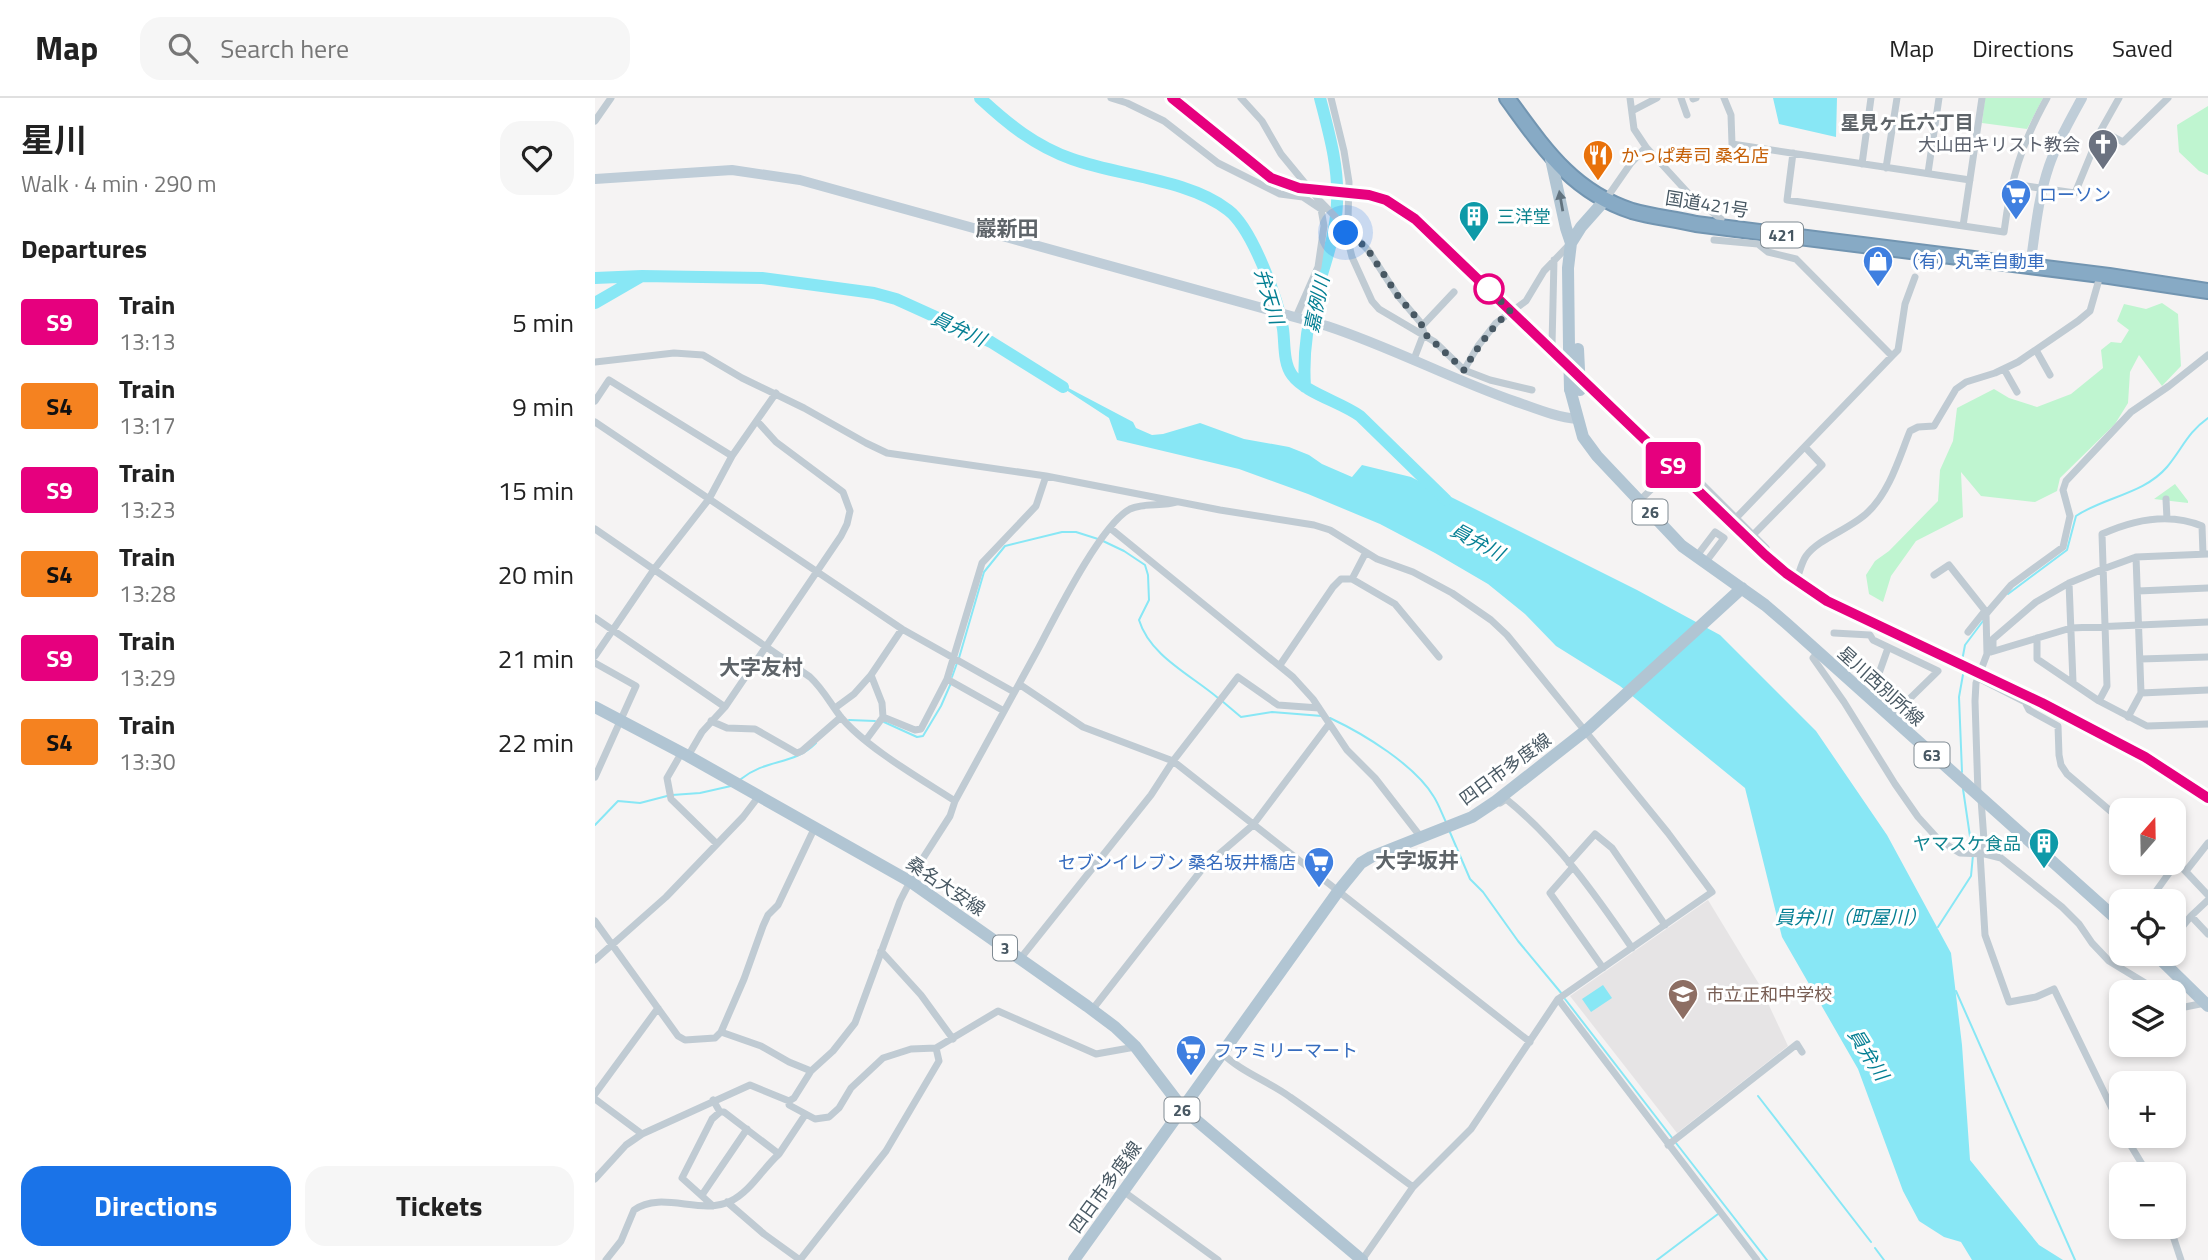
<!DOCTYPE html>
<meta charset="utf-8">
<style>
body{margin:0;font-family:"Titillium Web","Noto Sans JP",sans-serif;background:#f6f6f6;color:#222;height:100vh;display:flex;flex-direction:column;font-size:26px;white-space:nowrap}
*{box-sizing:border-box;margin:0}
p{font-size:23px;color:#767676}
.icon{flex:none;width:38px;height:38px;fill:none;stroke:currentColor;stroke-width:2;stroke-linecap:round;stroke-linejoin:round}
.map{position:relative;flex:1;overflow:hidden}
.sheet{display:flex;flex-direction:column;background:#fff;width:595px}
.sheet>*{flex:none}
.badge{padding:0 14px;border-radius:5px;font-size:24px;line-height:46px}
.needle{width:46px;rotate:20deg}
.fabs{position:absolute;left:1514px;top:700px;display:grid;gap:14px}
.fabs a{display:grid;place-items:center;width:77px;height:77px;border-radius:14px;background:#fff;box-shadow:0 4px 10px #0003;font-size:35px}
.you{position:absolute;width:35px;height:35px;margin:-18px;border:5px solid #fff;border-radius:50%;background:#1a73e8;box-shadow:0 0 0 10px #1a73e833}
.map>.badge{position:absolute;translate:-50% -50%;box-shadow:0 0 0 4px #fff}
h2{padding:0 21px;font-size:26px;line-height:63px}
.round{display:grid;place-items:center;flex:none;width:74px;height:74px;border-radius:21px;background:#f6f6f6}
.head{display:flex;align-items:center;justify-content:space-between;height:119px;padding:0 21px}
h1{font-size:33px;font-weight:700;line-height:52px}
.button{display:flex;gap:14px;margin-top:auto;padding:14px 21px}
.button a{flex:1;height:80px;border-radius:21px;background:#1a73e8;color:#fff;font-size:28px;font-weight:700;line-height:80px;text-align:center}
.button a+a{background:#f6f6f6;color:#222}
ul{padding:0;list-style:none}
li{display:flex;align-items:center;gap:21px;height:84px;padding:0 21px}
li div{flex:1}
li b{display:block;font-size:26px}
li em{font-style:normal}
li .badge{min-width:77px;font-weight:700;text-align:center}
header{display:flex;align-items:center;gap:42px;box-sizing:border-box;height:98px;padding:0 35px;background:#fff;border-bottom:2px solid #e0e0e0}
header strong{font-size:33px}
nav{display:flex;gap:38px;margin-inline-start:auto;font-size:24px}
.search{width:490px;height:63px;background:#f6f6f6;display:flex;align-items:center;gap:18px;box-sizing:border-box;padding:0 24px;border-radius:21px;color:#767676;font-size:26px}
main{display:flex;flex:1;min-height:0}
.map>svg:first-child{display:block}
</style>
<header>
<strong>Map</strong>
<div class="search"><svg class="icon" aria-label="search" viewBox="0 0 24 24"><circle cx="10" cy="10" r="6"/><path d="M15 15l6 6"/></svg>Search here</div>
<nav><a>Map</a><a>Directions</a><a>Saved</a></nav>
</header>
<main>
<section class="sheet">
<div class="head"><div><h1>星川</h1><p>Walk · 4 min · 290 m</p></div><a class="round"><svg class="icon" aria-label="heart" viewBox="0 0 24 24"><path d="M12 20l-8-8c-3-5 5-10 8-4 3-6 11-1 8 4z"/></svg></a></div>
<h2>Departures</h2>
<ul>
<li><span class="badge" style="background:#e6007e;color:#fff">S9</span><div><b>Train</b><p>13:13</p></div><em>5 min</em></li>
<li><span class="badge" style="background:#f58220;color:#111">S4</span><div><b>Train</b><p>13:17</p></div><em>9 min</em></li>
<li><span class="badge" style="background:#e6007e;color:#fff">S9</span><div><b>Train</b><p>13:23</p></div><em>15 min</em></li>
<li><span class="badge" style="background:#f58220;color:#111">S4</span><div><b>Train</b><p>13:28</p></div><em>20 min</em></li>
<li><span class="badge" style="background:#e6007e;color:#fff">S9</span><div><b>Train</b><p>13:29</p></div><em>21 min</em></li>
<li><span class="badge" style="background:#f58220;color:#111">S4</span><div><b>Train</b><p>13:30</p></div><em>22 min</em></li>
</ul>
<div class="button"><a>Directions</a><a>Tickets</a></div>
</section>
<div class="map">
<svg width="1613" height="1162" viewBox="0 0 1613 1162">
<rect width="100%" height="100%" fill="#f5f3f3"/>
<path fill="#e6e4e5" d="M 1113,802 L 1164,886 L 1193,948 L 1082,1035 L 975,898 Z"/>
<path fill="#bff5d0" d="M 1390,0 L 1448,0 L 1432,31 L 1387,25 Z
M 1613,8 L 1613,77 L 1604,73 L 1584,54 L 1582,27 Z
M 1567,205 L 1583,216 L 1586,268 L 1567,288 L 1544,257 L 1535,274 L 1533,305 L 1520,326 L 1465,380 L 1462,393 L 1440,404 L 1386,398 L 1366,374 L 1368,419 L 1321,443 L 1296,478 L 1288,504 L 1274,496 L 1271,477 L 1280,463 L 1294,453 L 1343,403 L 1345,372 L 1358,343 L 1362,310 L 1399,291 L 1414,300 L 1442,309 L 1476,296 L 1508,270 L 1506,252 L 1516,244 L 1526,245 L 1534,232 L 1522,223 L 1529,206 L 1551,211 Z
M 1580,386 L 1593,403 L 1593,405 L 1559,401 Z"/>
<path fill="#88e7f5" d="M 1178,0 L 1242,0 L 1241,39 L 1184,26 Z
M 445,275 L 538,324 L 541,330 L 557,337 L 568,336 L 605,325 L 649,341 L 694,349 L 714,357 L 727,366 L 757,379 L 767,367 L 816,379 L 1042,492 L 1125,537 L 1221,633 L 1292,737 L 1356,855 L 1367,947 L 1375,1062 L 1444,1147 L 1468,1162 L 1377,1162 L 1366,1144 L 1349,1139 L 1324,1123 L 1308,1093 L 1263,971 L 1187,839 L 1150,690 L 1025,588 L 961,548 L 930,516 L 893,486 L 840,455 L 785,426 L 713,396 L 644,371 L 522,342 L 514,320 Z
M 1008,887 L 1017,900 L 996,914 L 987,901 Z"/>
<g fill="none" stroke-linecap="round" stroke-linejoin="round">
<path stroke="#88e7f5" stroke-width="2" d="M 508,443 L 529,453 L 550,467 L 553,477 L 554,502 L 544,522 C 555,558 596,577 623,600
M 1413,496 L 1472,452 L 1481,418 C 1509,399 1549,396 1572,369 C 1587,351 1593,334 1613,320
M 364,560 L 389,474 L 410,448 L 467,434 L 481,434 L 503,441
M 1367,563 L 1370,547 L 1388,523
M 357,579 L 362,565
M 627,603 L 646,619 L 677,614 L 727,618
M 735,620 C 769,636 820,667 839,699 C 844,707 847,716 851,724
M 254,622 L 280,623
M 289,624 L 322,639 L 328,638 L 346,608 L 356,585
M 1367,674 L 1364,599 L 1369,571
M 146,681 C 172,660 198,668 221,645
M 1368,691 L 1377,752
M 77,697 L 105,695 L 136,688
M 0,727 L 23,703 L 45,705 L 72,698
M 854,732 L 875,781 L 888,794 L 923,843 L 967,896
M 1343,829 L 1376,778 L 1378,757
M 1361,893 L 1480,1162
M 970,901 L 1078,1041
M 1163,998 L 1276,1144
M 1081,1045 L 1172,1162
M 1280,1150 L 1289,1162
M 1062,1162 L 1123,1116"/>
<path stroke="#88e7f5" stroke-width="12" d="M 385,0 C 413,26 440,48 477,61 C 524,78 593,81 633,112 C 657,130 683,201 688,231 C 690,245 688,265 697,277 C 710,295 746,304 765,318 L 851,402
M 0,180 L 47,178 L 167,180 L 279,195 L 301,201 L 396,244 L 468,289
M 0,205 L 45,179
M 710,289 C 708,259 712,227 720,199 C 729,168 741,138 742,105 C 744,69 734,35 725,0"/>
<g stroke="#7295b1" stroke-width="18">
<path id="highway" d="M 912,0 C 948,49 976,93 1037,113 C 1058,119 1080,121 1101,126 L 1514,178 L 1613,193"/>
</g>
<path stroke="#c0cbd3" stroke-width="7" d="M 516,0 L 532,5 L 569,23 L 623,65 L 685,96 L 708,99 L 726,111 L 729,128 L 723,169 L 701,219
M 646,0 L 667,23 L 686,56 L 723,101 L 773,152 L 803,198 L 826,225 L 829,235 L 819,261
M 736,0 L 749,53 L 754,84 L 753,122 L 751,135 L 757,159 L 777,203 L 784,211 L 840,244 L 869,272 L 895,282 L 937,292
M 1086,0 L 1092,17
M 1129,0 L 1136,17 L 1137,46 L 1375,82
M 1098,1 L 1101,0
M 1037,13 L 1062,0
M 0,23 L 16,0
M 1506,32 L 1528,44 L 1573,0
M 1051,49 L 1094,96 L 1126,121
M 1198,55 L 1192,102 L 1409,134 C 1416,80 1426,47 1452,0
M 1267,66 L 1276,0
M 1291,70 L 1302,0
M 1333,75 L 1344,0
M 1417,86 L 1480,95 L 1506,32 L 1524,0
M 1011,101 L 1036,65 L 1051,49 L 1039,31 L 1035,0
M 1368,128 L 1387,0
M 827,228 L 859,194
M 957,247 L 959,162
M 1441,252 L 1455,277
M 1297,258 L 1303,252 L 1310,206 L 1320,179
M 0,264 L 79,255 L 108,257 L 147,280 L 209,310 L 271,345 L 292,355 L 451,378 L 625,412 L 719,427 L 735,432 L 782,461 L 818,474 L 857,495 L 896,522 L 912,537 L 1073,735 L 1117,794 L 963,901 L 876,1031 L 818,1089 L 767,1162
M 1409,271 L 1422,294
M 869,272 L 883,248 L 901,225 L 931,203 L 949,173 L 976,145
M 0,303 L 14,282 L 137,358
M 0,324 L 307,531 L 419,594
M 1571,401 L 1572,421
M 1044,403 L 1085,364 L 1141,420 L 1297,258 L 1201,161 L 1173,154 L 1163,146 L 1119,142
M 1141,420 L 1171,450
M 515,430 L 698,579 L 718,601 L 752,652 L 780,680 L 825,738
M 0,431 L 215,579 C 228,591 235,605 245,618 C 270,649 326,681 360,703
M 1158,437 L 1227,367 L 1210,349
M 770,456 L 757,481 L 800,506 L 844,559
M 1101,459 L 1120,434 L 1129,440 L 1110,465
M 1339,477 L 1354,467 L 1392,515
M 1474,485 L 1478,584
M 1212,491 L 1214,487 L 1203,478 C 1205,472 1207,464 1211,458 C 1224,440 1256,431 1273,414 C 1295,393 1304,360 1315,333 L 1323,329 L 1339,328 L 1361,291 L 1371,284 L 1400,275 L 1423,264 L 1483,223 L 1495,213 L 1503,185
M 1543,493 L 1613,490
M 0,520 L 130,609
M 1373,534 L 1389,514
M 1239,535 L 1275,537 L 1278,542 L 1343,573 L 1296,619
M 1442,540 L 1442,561 L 1504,603 L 1552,628 L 1613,626
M 1398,552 L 1398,541 L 1441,504 L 1474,485 L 1508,471 L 1541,459 L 1613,456
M 1223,554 L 1218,560 L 1249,604 L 1300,686 L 1323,719 L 1344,742 L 1365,755 L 1390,756 L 1406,760 L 1467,809 L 1484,826 L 1497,845 L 1514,863 L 1565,894
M 1396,554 L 1476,530 L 1613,524
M 0,558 L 60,470 L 114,401 L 137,358 L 181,295
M 1545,561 L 1613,559
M 0,565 L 41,588 L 0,679
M 685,567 L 738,489 L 746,481 L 757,481
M 1383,580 L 1430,604 L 1434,612 L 1463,628 L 1464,657 L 1466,667 L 1472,676 L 1526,722
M 352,581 L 409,613
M 1282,581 L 1293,550
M 424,586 L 488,629 L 578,663 L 935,944
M 1546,595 L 1613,592
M 1504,603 L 1512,588 L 1507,436 C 1538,422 1574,414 1607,428 L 1608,456
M 240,610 L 259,596 L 276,577
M 288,619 L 287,605 L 276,577 L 307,531
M 1533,619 L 1546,595 L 1541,459
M 116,623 L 132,630 L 160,631 L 202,655 L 207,653 L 246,619
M 271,642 L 288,619 L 320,632 L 326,631 L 352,581 L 387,465 L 441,408 L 451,378
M 87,654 L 72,680 L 76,701 L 122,746
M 93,658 L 107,634 L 130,609 L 246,438 L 252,426 L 255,413 L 248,394 L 181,344 L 162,323
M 1383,696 L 1380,603 L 1381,585 L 1392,556 L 1391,516 L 1416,487 L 1468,449 L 1475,418 L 1468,392 L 1471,383 L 1536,314 L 1574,288 L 1613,257
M 1386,701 L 1390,756
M 905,705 L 911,701 C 962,742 1000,796 1037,850
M 1385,755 L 1390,837 L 1414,904 L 1441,899 L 1459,891 L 1526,1029
M 1578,760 L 1613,797
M 974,765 L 1000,736 L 1017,750 L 1070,827
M 977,770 L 955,795 L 1008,870
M 1546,771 L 1549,765
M 1591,773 L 1613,745
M 1554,803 L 1582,764
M 1596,818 L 1613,836
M 0,823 L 83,938 L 90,942 L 120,940 L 126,934 L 149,881 L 168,828 L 173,817 L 183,807 L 220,729
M 1578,840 L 1596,818 L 1613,802
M 286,853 L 326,897 L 358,941
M 425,861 L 556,697 L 578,663 L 643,579 L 683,607 L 724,610
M 0,862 L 71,799 L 148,719 L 164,698
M 963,901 L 1162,1162
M 1578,903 L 1590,909 L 1610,905
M 497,912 L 608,770 L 658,727 L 734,626
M 126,934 L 166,948 L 194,964 L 216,973
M 627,955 C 646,974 673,983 695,999 C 737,1028 777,1059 818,1089
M 0,996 L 63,910
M 0,1001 L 47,1036
M 194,1003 L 199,1000 L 216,973 L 238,953 L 260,925 L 305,803 L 323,768 L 355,718 L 360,703 C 387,653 415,603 442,553 C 459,521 505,427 535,411 C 550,404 567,409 582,404
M 1530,1038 L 1553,1076
M 1073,1047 L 1202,946 L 1207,954
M 184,1056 L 210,1017
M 0,1081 L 31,1047 L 47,1036 L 155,987 L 194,1003 L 194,1007 L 220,1021 L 234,1019 L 244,1010 L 256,990 L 288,960 L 316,951 L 341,950 L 403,913 L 501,956 L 540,949
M 528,1093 L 623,1162
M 107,1097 L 152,1031
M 132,1104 L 169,1136 L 205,1162 L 291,1053 L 344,963 L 341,950
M 118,1108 L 87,1080 L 117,1021 L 125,1014
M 1575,1129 L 1586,1162
M 11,1162 L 26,1143 L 39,1112 C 67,1092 106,1118 136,1103 C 156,1093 168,1070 184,1056 L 129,1014 L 125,1014 L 118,1002"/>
<path stroke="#bfcdd8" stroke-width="10" d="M 0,81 L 137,72 L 205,82 L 732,228 C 796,249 856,281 919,303 C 940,310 960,319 982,321
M 1435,169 C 1440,135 1443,100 1454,68 C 1462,44 1475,22 1487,0"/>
<path stroke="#b1c5d3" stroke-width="12" d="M 956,61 L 971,130 L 976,145
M 974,249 L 973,170 L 976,145 L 986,129 L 1010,102
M 975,291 L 988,339 L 1002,358 L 1087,448 L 1170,507 L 1191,525 L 1526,825
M 0,609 L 93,658 L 316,784 L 492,908 L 520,929 L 540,948 L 588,1011 L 767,1162
M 1560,856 L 1613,908
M 479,1162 L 744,792 L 766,765 L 776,759 L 877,719 L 901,703 L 994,630 L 1147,490"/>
<use href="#highway" stroke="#87aac5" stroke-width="14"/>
<path stroke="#b4b8be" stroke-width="2" d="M 577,0 L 676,80 L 704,90 L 774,97 L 791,102 L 820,121 L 1170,457 L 1191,475 L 1232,503 L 1447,605 L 1550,659 L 1613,700"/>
<path stroke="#b1c5d3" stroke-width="12" d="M 974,249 L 975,291
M 983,251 L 985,292"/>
</g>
<defs><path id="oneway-solid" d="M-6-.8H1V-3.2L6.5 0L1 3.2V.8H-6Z" transform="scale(1.75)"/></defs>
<use fill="#62737f" href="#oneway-solid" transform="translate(966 103) rotate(-100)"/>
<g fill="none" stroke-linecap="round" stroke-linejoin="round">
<g stroke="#fff" stroke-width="16">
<path id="line" d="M 577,0 L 676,80 L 704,90 L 774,97 L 791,102 L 820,121 L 1170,457 L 1191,475 L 1232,503 L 1447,605 L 1550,659 L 1613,700"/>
</g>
<use href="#line" stroke="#e6007e" stroke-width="10"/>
<path stroke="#485863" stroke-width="7" stroke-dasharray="0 12.6" d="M 751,135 L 752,131 L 773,152 L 803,198 L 826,225 L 829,235 L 869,272 C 882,250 896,230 915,213 L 894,191"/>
</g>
<defs>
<g id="church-pin" transform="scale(1.575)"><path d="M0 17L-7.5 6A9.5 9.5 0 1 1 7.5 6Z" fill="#6b7280" stroke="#fff"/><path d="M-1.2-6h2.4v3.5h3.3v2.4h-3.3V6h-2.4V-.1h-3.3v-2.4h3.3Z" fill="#fff"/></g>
<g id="restaurant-pin" transform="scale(1.575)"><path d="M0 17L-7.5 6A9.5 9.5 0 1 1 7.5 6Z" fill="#e8710a" stroke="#fff"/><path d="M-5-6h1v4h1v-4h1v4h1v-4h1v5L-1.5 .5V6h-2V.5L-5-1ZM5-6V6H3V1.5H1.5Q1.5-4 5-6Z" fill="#fff"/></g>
<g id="supermarket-pin" transform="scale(1.575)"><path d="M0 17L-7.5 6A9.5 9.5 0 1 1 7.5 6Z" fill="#3f7fe0" stroke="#fff"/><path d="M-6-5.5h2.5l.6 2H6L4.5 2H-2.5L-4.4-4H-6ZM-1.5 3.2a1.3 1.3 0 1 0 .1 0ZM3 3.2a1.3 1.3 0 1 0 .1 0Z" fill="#fff"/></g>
<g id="building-pin" transform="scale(1.575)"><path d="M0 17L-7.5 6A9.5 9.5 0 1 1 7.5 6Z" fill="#0f9aa8" stroke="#fff"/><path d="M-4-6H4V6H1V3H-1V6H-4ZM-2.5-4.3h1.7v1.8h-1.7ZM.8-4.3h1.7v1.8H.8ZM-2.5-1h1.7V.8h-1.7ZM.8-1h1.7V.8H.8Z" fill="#fff"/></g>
<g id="shop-pin" transform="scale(1.575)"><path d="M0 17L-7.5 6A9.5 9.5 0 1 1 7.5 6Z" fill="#3f7fe0" stroke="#fff"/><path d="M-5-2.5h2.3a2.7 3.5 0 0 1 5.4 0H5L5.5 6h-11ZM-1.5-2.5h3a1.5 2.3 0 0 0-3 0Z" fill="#fff"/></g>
<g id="school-pin" transform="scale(1.575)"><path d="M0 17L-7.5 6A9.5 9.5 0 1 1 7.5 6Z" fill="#8d6e63" stroke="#fff"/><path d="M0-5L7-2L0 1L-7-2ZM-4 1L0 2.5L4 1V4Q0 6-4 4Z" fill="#fff"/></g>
</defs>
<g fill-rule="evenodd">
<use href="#church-pin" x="1508" y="46"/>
<use href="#restaurant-pin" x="1003" y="57"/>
<use href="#supermarket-pin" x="1421" y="96"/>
<use href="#building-pin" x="879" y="118"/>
<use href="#shop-pin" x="1283" y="163"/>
<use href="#building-pin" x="1449" y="745"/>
<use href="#supermarket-pin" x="724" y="764"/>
<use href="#school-pin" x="1088" y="896"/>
<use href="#supermarket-pin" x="596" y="952"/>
</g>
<circle fill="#fff" stroke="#e6007e" stroke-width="3.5" cx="894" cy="191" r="14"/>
<g text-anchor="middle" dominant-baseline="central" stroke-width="6" stroke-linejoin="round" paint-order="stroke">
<g fill="#fff" stroke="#7f8a92" stroke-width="2">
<rect x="1166" y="124.5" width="42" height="25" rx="5"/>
<rect x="1037.5" y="401.5" width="35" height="25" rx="5"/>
<rect x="1319.5" y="644.5" width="35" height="25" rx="5"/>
<rect x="398" y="837.5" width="24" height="25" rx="5"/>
<rect x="569.5" y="999.5" width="35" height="25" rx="5"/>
</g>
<g font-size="16" font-weight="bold" fill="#485863">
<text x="1187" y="137">421</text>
<text x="1055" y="414">26</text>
<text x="1337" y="657">63</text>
<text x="410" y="850">3</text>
<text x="587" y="1012">26</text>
</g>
<g font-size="18" fill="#5b616d" stroke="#fff" text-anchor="end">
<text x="1485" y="46">大山田キリスト教会</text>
</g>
<g font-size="18" fill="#c56008" stroke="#fff" text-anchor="start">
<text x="1026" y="57">かっぱ寿司 桑名店</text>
</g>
<g font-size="18" fill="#366cbe" stroke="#fff" text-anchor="start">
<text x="1444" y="96">ローソン</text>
<text x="1306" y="163">（有）丸幸自動車</text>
<text x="701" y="764" text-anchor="end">セブンイレブン 桑名坂井橋店</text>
<text x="619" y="952">ファミリーマート</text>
</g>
<g font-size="18" fill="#485863" stroke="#fff">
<text transform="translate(1112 106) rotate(9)">国道421号</text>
<text transform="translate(1286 588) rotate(42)">星川西別所線</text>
<text transform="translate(910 671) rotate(-36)">四日市多度線</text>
<text transform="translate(351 788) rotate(34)">桑名大安線</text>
<text transform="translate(510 1089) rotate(-54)">四日市多度線</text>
</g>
<g font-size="18" fill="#0d838f" stroke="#fff" text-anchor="start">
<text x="902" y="118">三洋堂</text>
<text x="1426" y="745" text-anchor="end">ヤマスケ食品</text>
</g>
<g font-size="18" fill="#785e54" stroke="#fff" text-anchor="start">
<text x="1111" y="896">市立正和中学校</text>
</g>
<g font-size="19" font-weight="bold" fill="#5e6469" stroke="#fff">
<text x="1312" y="23">星見ヶ丘六丁目</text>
</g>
<g font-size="19" font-style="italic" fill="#047f93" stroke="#fff">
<text transform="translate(675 198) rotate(73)">弁天川</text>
<text transform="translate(721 206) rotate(-78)">嘉例川</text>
<text transform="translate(364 230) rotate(25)">員弁川</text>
<text transform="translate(883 443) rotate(28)">員弁川</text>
<text x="1256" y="818">員弁川（町屋川）</text>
<text transform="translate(1274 956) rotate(58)">員弁川</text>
</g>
<g font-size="21" font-weight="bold" fill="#5e6469" stroke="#fff">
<text x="412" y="130">巖新田</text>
<text x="166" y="569">大字友村</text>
<text x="822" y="762">大字坂井</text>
</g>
</g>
</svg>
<div class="fabs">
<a><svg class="needle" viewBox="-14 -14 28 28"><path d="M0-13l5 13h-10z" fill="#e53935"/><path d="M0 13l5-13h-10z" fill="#767676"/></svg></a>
<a><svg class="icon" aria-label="locate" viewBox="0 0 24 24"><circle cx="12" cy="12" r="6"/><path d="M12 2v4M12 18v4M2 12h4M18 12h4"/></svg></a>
<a><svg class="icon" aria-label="layers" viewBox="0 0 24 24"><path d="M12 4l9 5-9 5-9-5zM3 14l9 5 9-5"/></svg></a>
<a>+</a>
<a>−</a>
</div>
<div class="you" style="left:751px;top:135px"></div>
<b class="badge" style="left:1078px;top:367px;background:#e6007e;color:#fff">S9</b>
</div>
</main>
